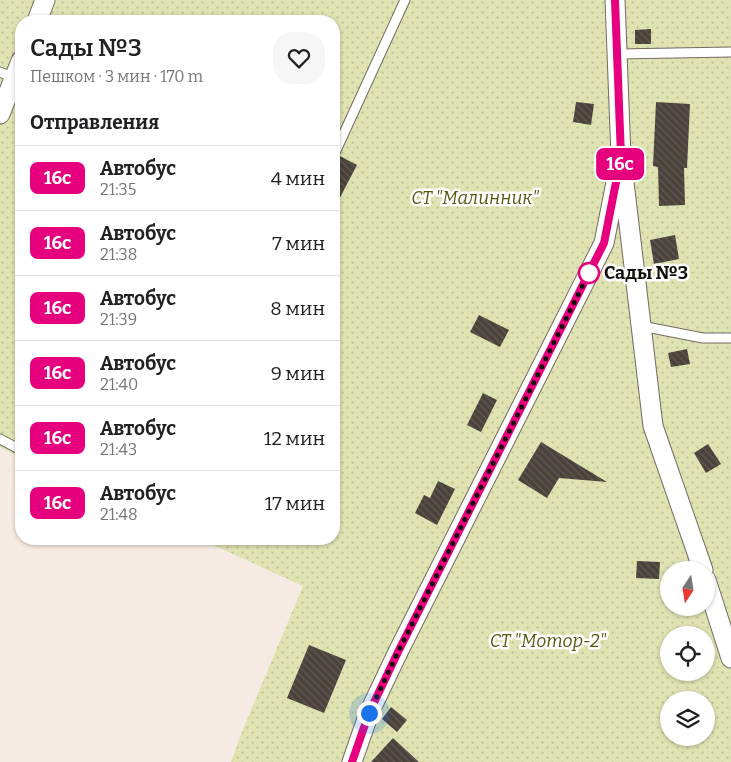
<!DOCTYPE html>
<html lang="ru">
<meta charset="utf-8">
<style>
body{margin:0;font-family:Bitter,serif;background:#f6f6f6;color:#202124;height:100vh;display:flex;flex-direction:column;font-size:19px;white-space:nowrap}
*{box-sizing:border-box;margin:0}
p{font-size:16px;color:#757577}
.icon{flex:none;width:28px;height:28px;fill:none;stroke:currentColor;stroke-width:2;stroke-linecap:round;stroke-linejoin:round}
.map{position:relative;flex:1;overflow:hidden}
.sheet{position:absolute;left:15px;top:15px;width:325px;height:530px;display:flex;flex-direction:column;background:#fff;border-radius:20px;box-shadow:0 1px 4px #0004}
.sheet>*{flex:none}
.badge{padding:0 10px;border-radius:8px;font-size:18px;line-height:32px}
.needle{width:32px;rotate:192deg}
.buttons{position:absolute;left:660px;top:561px;display:grid;gap:10px}
.buttons a{display:grid;place-items:center;width:55px;height:55px;border-radius:50%;background:#fff;box-shadow:0 1px 4px #0004;font-size:25px}
.you{position:absolute;width:25px;height:25px;margin:-12px;border:4px solid #fff;border-radius:50%;background:#1a73e8;box-shadow:0 0 0 8px #1a73e833}
.map>.badge{position:absolute;translate:-50% -50%;box-shadow:0 0 0 2px #fff}
h2{padding:0 15px;font-size:19px;line-height:45px}
.round{display:grid;place-items:center;flex:none;width:52px;height:52px;border-radius:20px;background:#f6f6f6}
.summary{display:flex;align-items:center;justify-content:space-between;height:85px;padding:0 15px}
h1{font-size:24px;font-weight:600;line-height:38px}
ul{padding:0;list-style:none}
li{display:flex;align-items:center;gap:15px;height:65px;padding:0 15px;border-top:1px solid #e0e0e0}
li div{flex:1}
li b{display:block;font-size:19px}
li em{font-style:normal}
li .badge{min-width:55px;font-weight:700;text-align:center}
.map>svg:first-child{display:block}
</style>
<div class="map">
<svg width="731" height="762" viewBox="0 0 731 762">
<defs>
<pattern id="garden-dots" width="8" height="8" patternUnits="userSpaceOnUse" patternTransform="scale(1.25)"><rect width="8" height="8" fill="#dfe2b1"/><path d="M2 2h.1M6 6h.1" fill="none" stroke="#bec197" stroke-width="1.8" stroke-linecap="round"/></pattern>
<pattern id="building-back-hatch" width="6" height="6" patternUnits="userSpaceOnUse" patternTransform="scale(1.25)"><rect width="6" height="6" fill="#4b423b"/><path d="M-1 5l2 2M0 0l6 6M5-1l2 2" fill="none" stroke="#615954"/></pattern>
</defs>
<rect width="100%" height="100%" fill="#f6ebe2"/>
<path fill="url(#garden-dots)" fill-rule="evenodd" d="M 0,0 L 731,0 L 731,762 L 231,762 L 241,734 L 303,586 L 200,539 L 334,539 L 334,21 L 21,21 L 21,458 L 0,447 ZM 669,570 L 706,570 L 706,608 L 669,608 ZM 669,635 L 706,635 L 706,672 L 669,672 ZM 669,700 L 706,700 L 706,738 L 669,738 Z"/>
<path fill="url(#building-back-hatch)" d="M 651,29 L 651,44 L 635,44 L 635,30 Z
M 576,102 L 594,104 L 591,125 L 573,122 Z
M 656,102 L 690,104 L 687,168 L 684,168 L 685,205 L 659,206 L 658,167 L 653,166 Z
M 340,156 L 357,165 L 334,209 L 334,161 L 338,160 Z
M 675,235 L 679,259 L 654,264 L 650,240 Z
M 479,315 L 509,330 L 500,347 L 470,332 Z
M 687,349 L 690,364 L 671,367 L 668,353 Z
M 483,393 L 497,400 L 481,432 L 467,425 Z
M 541,442 L 607,482 L 559,478 L 547,498 L 518,480 Z
M 708,444 L 721,464 L 706,473 L 694,453 Z
M 438,481 L 455,489 L 437,525 L 415,513 L 424,495 L 430,498 Z
M 637,561 L 660,562 L 659,579 L 636,578 Z
M 309,645 L 346,660 L 324,713 L 287,698 Z
M 391,707 L 407,720 L 397,732 L 382,719 Z
M 393,738 L 419,762 L 371,762 Z"/>
<g fill="none" stroke-linecap="round" stroke-linejoin="round">
<g stroke="#756b63" stroke-width="11">
<path id="service" d="M 617,54 L 731,52
M 0,72 L 14,78
M 334,155 L 405,0
M 641,326 L 703,338 L 731,338
M 0,439 L 21,450"/>
</g>
<g stroke="#756b63" stroke-width="21">
<path id="minor" d="M 37,21 L 45,0
M 0,114 L 21,61
M 623,174 L 653,426 L 703,570
M 706,580 L 731,658
M 352,762 L 369,713 L 398,652 L 604,243 L 621,157 L 615,0"/>
</g>
<use href="#service" stroke="#fff" stroke-width="9"/>
<use href="#minor" stroke="#fff" stroke-width="19"/>
</g>
<g fill="none" stroke-linecap="round" stroke-linejoin="round">
<g stroke="#fff" stroke-width="11">
<path id="line" d="M 352,762 L 369,713 L 398,652 L 604,243 L 621,157 L 615,0"/>
</g>
<use href="#line" stroke="#e6007e" stroke-width="8"/>
<path stroke="#120e0b" stroke-width="5" stroke-dasharray="0 9" d="M 369,713 L 398,652 L 589,273"/>
</g>
<circle fill="#fff" stroke="#e6007e" stroke-width="2.5" cx="589" cy="273" r="10"/>
<g text-anchor="middle" dominant-baseline="central" stroke-width="5" stroke-linejoin="round" paint-order="stroke">
<g font-size="18" font-style="italic" fill="#575911" stroke="#fff">
<text x="475" y="198">СТ "Малинник"</text>
<text x="548" y="641">СТ "Мотор-2"</text>
</g>
<g font-size="18" font-weight="bold" fill="#120e0b" stroke="#fff" text-anchor="start">
<text x="604" y="273">Сады №3</text>
</g>
</g>
</svg>
<div class="buttons">
<a><svg class="needle" viewBox="-14 -14 28 28"><path d="M0-13l5 13h-10z" fill="#e53935"/><path d="M0 13l5-13h-10z" fill="#757577"/></svg></a>
<a><svg class="icon" aria-label="locate" viewBox="0 0 24 24"><circle cx="12" cy="12" r="6"/><path d="M12 2v4M12 18v4M2 12h4M18 12h4"/></svg></a>
<a><svg class="icon" aria-label="layers" viewBox="0 0 24 24"><path d="M12 4l9 5-9 5-9-5zM3 14l9 5 9-5"/></svg></a>
</div>
<div class="you" style="left:369px;top:713px"></div>
<b class="badge" style="left:620px;top:164px;background:#e6007e;color:#fff">16с</b>
<section class="sheet">
<div class="summary"><div><h1>Сады №3</h1><p>Пешком · 3 мин · 170 m</p></div><a class="round"><svg class="icon" aria-label="heart" viewBox="0 0 24 24"><path d="M12 20l-8-8c-3-5 5-10 8-4 3-6 11-1 8 4z"/></svg></a></div>
<h2>Отправления</h2>
<ul>
<li><span class="badge" style="background:#e6007e;color:#fff">16с</span><div><b>Автобус</b><p>21:35</p></div><em>4 мин</em></li>
<li><span class="badge" style="background:#e6007e;color:#fff">16с</span><div><b>Автобус</b><p>21:38</p></div><em>7 мин</em></li>
<li><span class="badge" style="background:#e6007e;color:#fff">16с</span><div><b>Автобус</b><p>21:39</p></div><em>8 мин</em></li>
<li><span class="badge" style="background:#e6007e;color:#fff">16с</span><div><b>Автобус</b><p>21:40</p></div><em>9 мин</em></li>
<li><span class="badge" style="background:#e6007e;color:#fff">16с</span><div><b>Автобус</b><p>21:43</p></div><em>12 мин</em></li>
<li><span class="badge" style="background:#e6007e;color:#fff">16с</span><div><b>Автобус</b><p>21:48</p></div><em>17 мин</em></li>
</ul>
</section>
</div>
